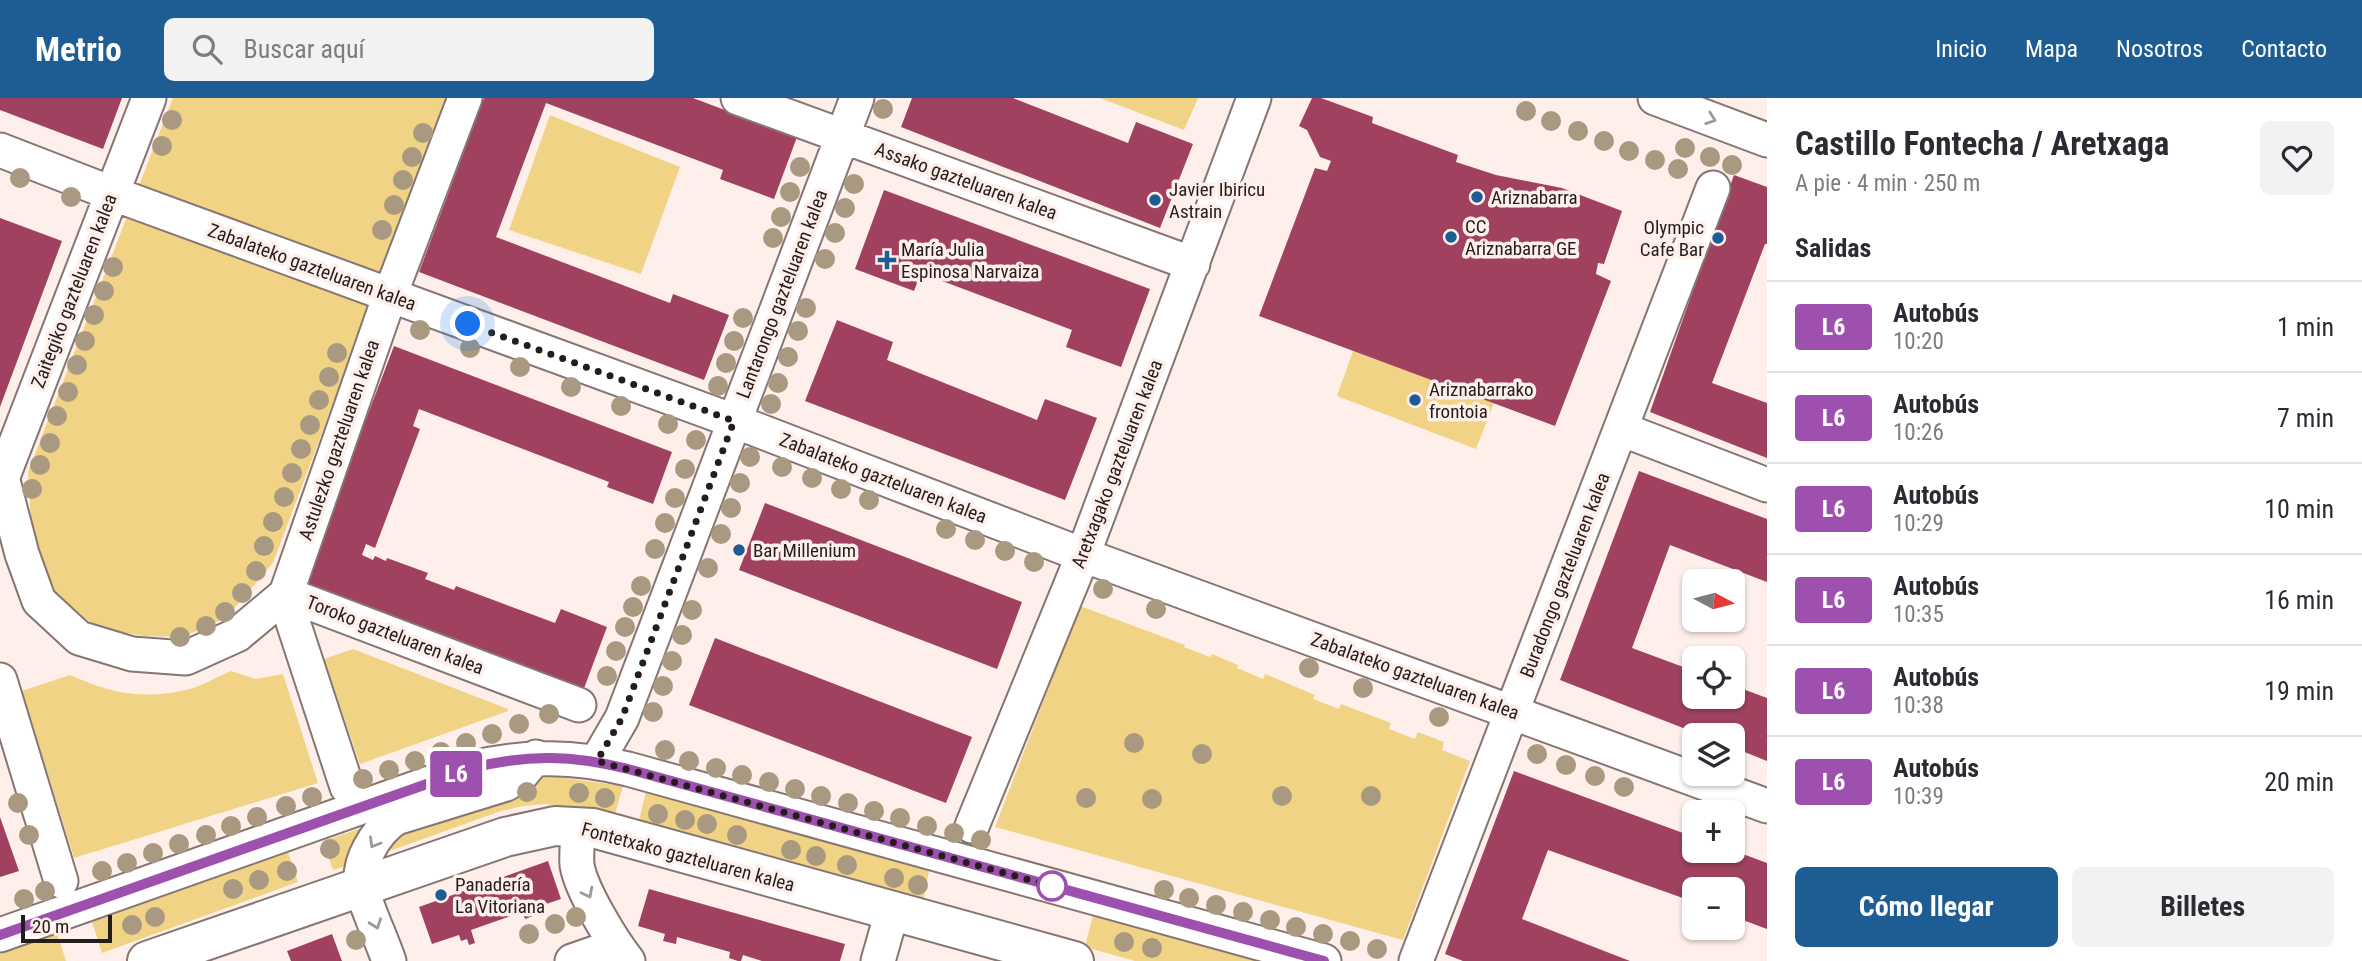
<!DOCTYPE html>
<html lang="es">
<meta charset="utf-8">
<style>
body{margin:0;font-family:"Roboto Condensed",sans-serif;background:#f2f2f3;color:#2b2b33;height:100vh;display:flex;flex-direction:column;font-size:26px;white-space:nowrap}
*{box-sizing:border-box;margin:0}
p{font-size:23px;color:#7c7c81}
.icon{flex:none;width:38px;height:38px;fill:none;stroke:currentColor;stroke-width:2;stroke-linecap:round;stroke-linejoin:round}
.map{position:relative;flex:1;overflow:hidden}
.sheet{display:flex;flex-direction:column;background:#fff;width:595px}
.sheet>*{flex:none}
.badge{padding:0 14px;border-radius:5px;font-size:24px;line-height:46px}
.needle{width:46px;rotate:97deg}
.controls{position:absolute;left:1682px;top:471px;display:grid;gap:14px}
.controls a{display:grid;place-items:center;width:63px;height:63px;border-radius:10px;background:#fff;box-shadow:0 2px 5px #0004;font-size:35px}
.scale{position:absolute;left:21px;bottom:18px;width:91px;box-sizing:border-box;padding-left:7px;border:4px solid #241d1c;border-top:0;font-size:19px;line-height:24px;white-space:nowrap;color:#241d1c;-webkit-text-stroke:5px #feefeb;paint-order:stroke}
.you{position:absolute;width:35px;height:35px;margin:-18px;border:5px solid #fff;border-radius:50%;background:#1a73e8;box-shadow:0 0 0 10px #1a73e833}
.map>.badge{position:absolute;translate:-50% -50%;box-shadow:0 0 0 4px #fff}
h2{padding:0 28px;font-size:26px;line-height:63px}
.round{display:grid;place-items:center;flex:none;width:74px;height:74px;border-radius:10px;background:#f2f2f3}
.overview{display:flex;align-items:center;justify-content:space-between;height:119px;padding:0 28px}
h1{font-size:33px;font-weight:700;line-height:52px}
.button{display:flex;gap:14px;margin-top:auto;padding:14px 28px}
.button a{flex:1;height:80px;border-radius:10px;background:#1d5d93;color:#fff;font-size:28px;font-weight:700;line-height:80px;text-align:center}
.button a+a{background:#f2f2f3;color:#2b2b33}
ul{padding:0;list-style:none}
li{display:flex;align-items:center;gap:21px;height:91px;padding:0 28px;border-top:2px solid #e1e1e2}
li div{flex:1}
li b{display:block;font-size:26px}
li em{font-style:normal}
li .badge{min-width:77px;font-weight:700;text-align:center}
header{display:flex;align-items:center;gap:42px;box-sizing:border-box;height:98px;padding:0 35px;background:#1d5d93;color:#fff}
header strong{font-size:33px}
nav{display:flex;gap:38px;margin-inline-start:auto;font-size:24px}
.search{width:490px;height:63px;background:#f2f2f3;display:flex;align-items:center;gap:18px;box-sizing:border-box;padding:0 24px;border-radius:10px;color:#7c7c81;font-size:26px}
main{display:flex;flex:1;min-height:0}
.map>svg:first-child{display:block}
</style>
<header>
<strong>Metrio</strong>
<div class="search"><svg class="icon" aria-label="search" viewBox="0 0 24 24"><circle cx="10" cy="10" r="6"/><path d="M15 15l6 6"/></svg>Buscar aquí</div>
<nav><a>Inicio</a><a>Mapa</a><a>Nosotros</a><a>Contacto</a></nav>
</header>
<main>
<div class="map">
<svg width="1767" height="863" viewBox="0 0 1767 863">
<rect width="100%" height="100%" fill="#feefeb"/>
<path fill="#f0d384" d="M 173,0 L 448,0 L 273,465 L 226,520 L 183,539 L 145,538 L 102,531 L 60,505 L 32,441 L 28,374 Z
M 1100,0 L 1198,0 L 1184,32 Z
M 550,17 L 680,69 L 641,176 L 509,132 Z
M 1353,253 L 1494,305 L 1476,351 L 1337,298 Z
M 1080,508 L 1185,547 L 1184,549 L 1210,559 L 1212,556 L 1238,567 L 1237,570 L 1263,581 L 1265,576 L 1315,597 L 1313,601 L 1339,611 L 1341,606 L 1391,625 L 1389,631 L 1415,641 L 1418,634 L 1444,644 L 1442,652 L 1470,663 L 1403,842 L 995,729 Z
M 353,551 L 508,611 L 508,613 L 360,666 L 324,561 Z
M 231,573 L 256,581 L 283,576 L 318,685 L 74,760 L 22,593 L 70,577 C 111,595 141,602 186,592 C 201,589 216,579 231,573 Z
M 557,679 L 623,688 L 614,719 L 545,706 L 523,708 L 501,713 L 381,756 L 395,736 L 532,680 Z
M 646,694 L 929,773 L 923,805 L 638,726 Z
M 359,731 L 361,731 L 353,745 L 346,768 L 333,772 L 323,743 Z
M 288,754 L 298,784 L 102,855 L 92,824 Z
M 1093,817 L 1256,863 L 1135,863 L 1085,849 Z
M 57,835 L 66,863 L 0,863 L 0,856 Z"/>
<path fill="#a0425f" d="M 0,0 L 122,0 L 103,51 L 0,12 Z
M 484,0 L 693,0 L 797,39 L 774,101 L 720,81 L 723,72 L 546,5 L 496,139 L 670,205 L 673,196 L 729,217 L 704,282 L 419,174 Z
M 912,0 L 1013,0 L 1128,45 L 1136,24 L 1193,46 L 1160,130 L 901,29 Z
M 1312,0 L 1321,0 L 1373,19 L 1372,25 L 1458,57 L 1456,64 L 1496,77 L 1562,90 L 1622,113 L 1604,166 L 1598,165 L 1596,176 L 1611,183 L 1555,328 L 1259,218 L 1315,70 L 1327,73 L 1331,63 L 1320,59 L 1307,32 L 1299,28 Z
M 1734,77 L 1767,89 L 1767,146 L 1765,146 L 1712,285 L 1767,305 L 1767,360 L 1650,314 Z
M 884,92 L 1150,191 L 1121,269 L 1066,249 L 1072,232 L 921,175 L 914,193 L 855,171 Z
M 0,120 L 62,143 L 0,309 Z
M 837,222 L 893,244 L 887,262 L 1037,322 L 1045,301 L 1097,320 L 1065,402 L 805,303 Z
M 394,248 L 672,354 L 653,406 L 607,389 L 609,384 L 419,311 L 413,328 L 420,331 L 375,450 L 366,446 L 362,457 L 373,462 L 375,458 L 386,463 L 387,460 L 428,475 L 425,481 L 454,492 L 456,488 L 555,525 L 561,511 L 607,529 L 583,593 L 303,486 Z
M 1639,373 L 1767,421 L 1767,484 L 1670,447 L 1632,550 L 1694,573 L 1694,598 L 1732,598 L 1732,587 L 1767,600 L 1767,663 L 1732,649 L 1732,637 L 1701,637 L 1560,582 Z
M 765,405 L 1022,504 L 997,571 L 739,472 Z
M 715,540 L 972,639 L 946,705 L 689,607 Z
M 1514,673 L 1694,739 L 1694,752 L 1732,752 L 1767,765 L 1767,831 L 1732,818 L 1732,791 L 1694,791 L 1694,804 L 1548,752 L 1522,821 L 1630,863 L 1463,863 L 1445,856 Z
M 0,719 L 19,773 L 0,779 Z
M 548,763 L 561,801 L 534,810 L 536,817 L 525,821 L 522,814 L 471,832 L 475,845 L 469,847 L 467,841 L 461,843 L 459,837 L 432,846 L 419,809 Z
M 649,791 L 845,846 L 840,863 L 762,863 L 743,857 L 741,863 L 738,863 L 729,860 L 730,854 L 677,839 L 676,846 L 663,843 L 665,836 L 638,828 Z
M 332,836 L 342,863 L 291,863 L 287,853 Z"/>
<g fill="none" stroke-linecap="round" stroke-linejoin="round">
<g stroke="#867572" stroke-width="37">
<path id="minor" d="M 738,0 L 1193,166
M 1655,0 L 1767,42
M 0,52 L 111,95 L 734,323 L 1083,457 L 1767,708
M 1621,331 L 1767,387
M 0,378 L 2,379 L 22,456 L 39,503 L 79,540 L 132,556 L 186,560 L 237,537 L 286,496 L 579,607
M 0,386 L 149,0
M 0,582 L 61,783
M 597,663 L 622,620 L 857,0
M 347,689 L 293,524 L 286,496 L 390,197 L 465,0
M 972,728 L 1083,457 L 1254,0
M 578,729 C 578,741 576,755 577,767 C 581,792 612,843 628,863
M 0,837 L 472,670 C 526,657 575,658 628,671 L 1324,863
M 389,863 C 381,840 368,813 362,791 C 356,765 376,733 396,720 L 506,686 L 521,677 L 536,659
M 572,863 L 615,848
M 878,863 L 892,814
M 1416,863 L 1713,90"/>
</g>
<g stroke="#867572" stroke-width="42">
<path id="major" d="M 147,863 L 505,739 L 555,728 L 593,730 L 1074,863"/>
</g>
<use href="#minor" stroke="#fff" stroke-width="33"/>
<use href="#major" stroke="#fff" stroke-width="38"/>
</g>
<g fill="#a89980">
<circle cx="883" cy="11" r="10"/>
<circle cx="1526" cy="13" r="10"/>
<circle cx="172" cy="22" r="10"/>
<circle cx="1551" cy="23" r="10"/>
<circle cx="1578" cy="33" r="10"/>
<circle cx="423" cy="35" r="10"/>
<circle cx="1604" cy="43" r="10"/>
<circle cx="162" cy="48" r="10"/>
<circle cx="1685" cy="50" r="10"/>
<circle cx="1629" cy="53" r="10"/>
<circle cx="412" cy="59" r="10"/>
<circle cx="1710" cy="59" r="10"/>
<circle cx="1655" cy="62" r="10"/>
<circle cx="1732" cy="67" r="10"/>
<circle cx="800" cy="69" r="10"/>
<circle cx="1678" cy="71" r="10"/>
<circle cx="20" cy="80" r="10"/>
<circle cx="403" cy="82" r="10"/>
<circle cx="854" cy="86" r="10"/>
<circle cx="790" cy="94" r="10"/>
<circle cx="71" cy="99" r="10"/>
<circle cx="394" cy="107" r="10"/>
<circle cx="845" cy="110" r="10"/>
<circle cx="781" cy="119" r="10"/>
<circle cx="382" cy="132" r="10"/>
<circle cx="835" cy="135" r="10"/>
<circle cx="773" cy="140" r="10"/>
<circle cx="825" cy="161" r="10"/>
<circle cx="113" cy="169" r="10"/>
<circle cx="104" cy="193" r="10"/>
<circle cx="806" cy="210" r="10"/>
<circle cx="94" cy="217" r="10"/>
<circle cx="743" cy="220" r="10"/>
<circle cx="420" cy="232" r="10"/>
<circle cx="798" cy="233" r="10"/>
<circle cx="85" cy="243" r="10"/>
<circle cx="734" cy="243" r="10"/>
<circle cx="470" cy="250" r="10"/>
<circle cx="337" cy="255" r="10"/>
<circle cx="788" cy="259" r="10"/>
<circle cx="726" cy="265" r="10"/>
<circle cx="77" cy="267" r="10"/>
<circle cx="520" cy="269" r="10"/>
<circle cx="329" cy="279" r="10"/>
<circle cx="778" cy="285" r="10"/>
<circle cx="718" cy="288" r="10"/>
<circle cx="571" cy="289" r="10"/>
<circle cx="68" cy="294" r="10"/>
<circle cx="319" cy="302" r="10"/>
<circle cx="771" cy="306" r="10"/>
<circle cx="621" cy="308" r="10"/>
<circle cx="57" cy="318" r="10"/>
<circle cx="668" cy="326" r="10"/>
<circle cx="310" cy="327" r="10"/>
<circle cx="696" cy="342" r="10"/>
<circle cx="50" cy="345" r="10"/>
<circle cx="301" cy="351" r="10"/>
<circle cx="750" cy="359" r="10"/>
<circle cx="40" cy="367" r="10"/>
<circle cx="782" cy="369" r="10"/>
<circle cx="685" cy="371" r="10"/>
<circle cx="292" cy="375" r="10"/>
<circle cx="812" cy="380" r="10"/>
<circle cx="740" cy="385" r="10"/>
<circle cx="32" cy="391" r="10"/>
<circle cx="841" cy="391" r="10"/>
<circle cx="284" cy="399" r="10"/>
<circle cx="675" cy="400" r="10"/>
<circle cx="869" cy="402" r="10"/>
<circle cx="731" cy="410" r="10"/>
<circle cx="273" cy="424" r="10"/>
<circle cx="665" cy="425" r="10"/>
<circle cx="946" cy="431" r="10"/>
<circle cx="721" cy="436" r="10"/>
<circle cx="975" cy="442" r="10"/>
<circle cx="264" cy="448" r="10"/>
<circle cx="655" cy="451" r="10"/>
<circle cx="1005" cy="453" r="10"/>
<circle cx="1034" cy="464" r="10"/>
<circle cx="708" cy="470" r="10"/>
<circle cx="256" cy="473" r="10"/>
<circle cx="641" cy="488" r="10"/>
<circle cx="1103" cy="491" r="10"/>
<circle cx="242" cy="495" r="10"/>
<circle cx="633" cy="509" r="10"/>
<circle cx="1156" cy="511" r="10"/>
<circle cx="692" cy="512" r="10"/>
<circle cx="225" cy="514" r="10"/>
<circle cx="206" cy="528" r="10"/>
<circle cx="625" cy="529" r="10"/>
<circle cx="682" cy="537" r="10"/>
<circle cx="180" cy="539" r="10"/>
<circle cx="616" cy="553" r="10"/>
<circle cx="672" cy="563" r="10"/>
<circle cx="1309" cy="570" r="10"/>
<circle cx="607" cy="578" r="10"/>
<circle cx="663" cy="588" r="10"/>
<circle cx="1363" cy="590" r="10"/>
<circle cx="653" cy="614" r="10"/>
<circle cx="549" cy="616" r="10"/>
<circle cx="1439" cy="619" r="10"/>
<circle cx="519" cy="626" r="10"/>
<circle cx="492" cy="636" r="10"/>
<circle cx="466" cy="645" r="10"/>
<circle cx="1134" cy="645" r="10"/>
<circle cx="665" cy="652" r="10"/>
<circle cx="441" cy="654" r="10"/>
<circle cx="1202" cy="656" r="10"/>
<circle cx="1537" cy="656" r="10"/>
<circle cx="415" cy="663" r="10"/>
<circle cx="689" cy="663" r="10"/>
<circle cx="1566" cy="667" r="10"/>
<circle cx="716" cy="670" r="10"/>
<circle cx="389" cy="672" r="10"/>
<circle cx="742" cy="677" r="10"/>
<circle cx="1595" cy="678" r="10"/>
<circle cx="363" cy="681" r="10"/>
<circle cx="769" cy="684" r="10"/>
<circle cx="1624" cy="689" r="10"/>
<circle cx="795" cy="691" r="10"/>
<circle cx="527" cy="694" r="10"/>
<circle cx="579" cy="695" r="10"/>
<circle cx="821" cy="698" r="10"/>
<circle cx="1282" cy="698" r="10"/>
<circle cx="1371" cy="698" r="10"/>
<circle cx="312" cy="699" r="10"/>
<circle cx="605" cy="700" r="10"/>
<circle cx="1086" cy="700" r="10"/>
<circle cx="1152" cy="701" r="10"/>
<circle cx="18" cy="705" r="10"/>
<circle cx="848" cy="705" r="10"/>
<circle cx="286" cy="708" r="10"/>
<circle cx="874" cy="713" r="10"/>
<circle cx="658" cy="716" r="10"/>
<circle cx="257" cy="719" r="10"/>
<circle cx="900" cy="720" r="10"/>
<circle cx="685" cy="722" r="10"/>
<circle cx="707" cy="726" r="10"/>
<circle cx="231" cy="728" r="10"/>
<circle cx="927" cy="728" r="10"/>
<circle cx="954" cy="735" r="10"/>
<circle cx="29" cy="737" r="10"/>
<circle cx="206" cy="737" r="10"/>
<circle cx="737" cy="737" r="10"/>
<circle cx="981" cy="742" r="10"/>
<circle cx="179" cy="746" r="10"/>
<circle cx="330" cy="751" r="10"/>
<circle cx="791" cy="752" r="10"/>
<circle cx="153" cy="755" r="10"/>
<circle cx="816" cy="758" r="10"/>
<circle cx="127" cy="765" r="10"/>
<circle cx="847" cy="767" r="10"/>
<circle cx="102" cy="773" r="10"/>
<circle cx="287" cy="773" r="10"/>
<circle cx="894" cy="780" r="10"/>
<circle cx="259" cy="782" r="10"/>
<circle cx="918" cy="787" r="10"/>
<circle cx="233" cy="791" r="10"/>
<circle cx="1164" cy="792" r="10"/>
<circle cx="45" cy="793" r="10"/>
<circle cx="1189" cy="800" r="10"/>
<circle cx="24" cy="801" r="10"/>
<circle cx="1216" cy="807" r="10"/>
<circle cx="1243" cy="814" r="10"/>
<circle cx="155" cy="819" r="10"/>
<circle cx="576" cy="819" r="10"/>
<circle cx="1270" cy="822" r="10"/>
<circle cx="555" cy="826" r="10"/>
<circle cx="132" cy="827" r="10"/>
<circle cx="1296" cy="829" r="10"/>
<circle cx="529" cy="836" r="10"/>
<circle cx="1323" cy="836" r="10"/>
<circle cx="356" cy="842" r="10"/>
<circle cx="1350" cy="843" r="10"/>
<circle cx="1124" cy="844" r="10"/>
<circle cx="1152" cy="850" r="10"/>
<circle cx="1377" cy="851" r="10"/>
</g>
<defs><path id="oneway-chevron" d="M-2-3.5L2.5 0L-2 3.5" fill="none" stroke-width="1.6" stroke-linecap="round" stroke-linejoin="round" transform="scale(1.75)"/></defs>
<g stroke="#9c9999">
<use href="#oneway-chevron" transform="translate(1711 21) rotate(20)"/>
<use href="#oneway-chevron" transform="translate(374 745) rotate(120)"/>
<use href="#oneway-chevron" transform="translate(588 795) rotate(63)"/>
<use href="#oneway-chevron" transform="translate(376 826) rotate(70)"/>
</g>
<g fill="none" stroke-linecap="round" stroke-linejoin="round">
<g stroke="#fff" stroke-width="16">
<path id="line" d="M 0,837 L 472,670 C 528,656 573,657 628,671 L 1324,863"/>
</g>
<use href="#line" stroke="#9e50ae" stroke-width="10"/>
<path stroke="#241d1c" stroke-width="7" stroke-dasharray="0 12.6" d="M 468,226 L 734,323 L 622,620 L 597,663 L 1052,788"/>
</g>
<g fill="#1d5d93" stroke="#feefeb" stroke-width="2.5">
<circle cx="1477" cy="99" r="7"/>
<circle cx="1155" cy="102" r="7"/>
<circle cx="1451" cy="139" r="7"/>
<circle cx="1718" cy="140" r="7"/>
<path d="M883.5 151.5h7v7h7v7h-7v7h-7v-7h-7v-7h7z"/>
<circle cx="1415" cy="302" r="7"/>
<circle cx="739" cy="452" r="7"/>
<circle cx="441" cy="797" r="7"/>
</g>
<circle fill="#fff" stroke="#9e50ae" stroke-width="3.5" cx="1052" cy="788" r="14"/>
<g text-anchor="middle" dominant-baseline="central" stroke-width="7" stroke-linejoin="round" paint-order="stroke">
<g font-size="19" fill="#241d1c" stroke="#feefeb">
<text transform="translate(966 83) rotate(20)">Assako gazteluaren kalea</text>
<text transform="translate(312 169) rotate(20)">Zabalateko gazteluaren kalea</text>
<text transform="translate(74 193) rotate(-69)">Zaitegiko gazteluaren kalea</text>
<text transform="translate(782 196) rotate(-69)">Lantarongo gazteluaren kalea</text>
<text transform="translate(339 342) rotate(-71)">Astulezko gazteluaren kalea</text>
<text transform="translate(1117 366) rotate(-69)">Aretxagako gazteluaren kalea</text>
<text transform="translate(883 380) rotate(21)">Zabalateko gazteluaren kalea</text>
<text transform="translate(1565 477) rotate(-69)">Buradongo gazteluaren kalea</text>
<text transform="translate(395 537) rotate(21)">Toroko gazteluaren kalea</text>
<text transform="translate(1415 578) rotate(20)">Zabalateko gazteluaren kalea</text>
<text transform="translate(688 759) rotate(15)">Fontetxako gazteluaren kalea</text>
</g>
<g font-size="19" fill="#241d1c" stroke="#feefeb" text-anchor="start">
<text x="1169" y="91">Javier Ibiricu<tspan x="1169" dy="22">Astrain</tspan></text>
<text x="1491" y="99">Ariznabarra</text>
<text x="1465" y="128">CC<tspan x="1465" dy="22">Ariznabarra GE</tspan></text>
<text x="1704" y="129" text-anchor="end">Olympic<tspan x="1704" dy="22">Cafe Bar</tspan></text>
<text x="901" y="151">María Julia<tspan x="901" dy="22">Espinosa Narvaiza</tspan></text>
<text x="1429" y="291">Ariznabarrako<tspan x="1429" dy="22">frontoia</tspan></text>
<text x="753" y="452">Bar Millenium</text>
<text x="455" y="786">Panadería<tspan x="455" dy="22">La Vitoriana</tspan></text>
</g>
</g>
</svg>
<div class="controls">
<a><svg class="needle" viewBox="-14 -14 28 28"><path d="M0-13l5 13h-10z" fill="#e53935"/><path d="M0 13l5-13h-10z" fill="#7c7c81"/></svg></a>
<a><svg class="icon" aria-label="locate" viewBox="0 0 24 24"><circle cx="12" cy="12" r="6"/><path d="M12 2v4M12 18v4M2 12h4M18 12h4"/></svg></a>
<a><svg class="icon" aria-label="layers" viewBox="0 0 24 24"><path d="M12 4l9 5-9 5-9-5zM3 14l9 5 9-5"/></svg></a>
<a>+</a>
<a>−</a>
</div>
<div class="scale">20 m</div>
<div class="you" style="left:468px;top:226px"></div>
<b class="badge" style="left:456px;top:676px;background:#9e50ae;color:#fff">L6</b>
</div>
<section class="sheet">
<div class="overview"><div><h1>Castillo Fontecha / Aretxaga</h1><p>A pie · 4 min · 250 m</p></div><a class="round"><svg class="icon" aria-label="heart" viewBox="0 0 24 24"><path d="M12 20l-8-8c-3-5 5-10 8-4 3-6 11-1 8 4z"/></svg></a></div>
<h2>Salidas</h2>
<ul>
<li><span class="badge" style="background:#9e50ae;color:#fff">L6</span><div><b>Autobús</b><p>10:20</p></div><em>1 min</em></li>
<li><span class="badge" style="background:#9e50ae;color:#fff">L6</span><div><b>Autobús</b><p>10:26</p></div><em>7 min</em></li>
<li><span class="badge" style="background:#9e50ae;color:#fff">L6</span><div><b>Autobús</b><p>10:29</p></div><em>10 min</em></li>
<li><span class="badge" style="background:#9e50ae;color:#fff">L6</span><div><b>Autobús</b><p>10:35</p></div><em>16 min</em></li>
<li><span class="badge" style="background:#9e50ae;color:#fff">L6</span><div><b>Autobús</b><p>10:38</p></div><em>19 min</em></li>
<li><span class="badge" style="background:#9e50ae;color:#fff">L6</span><div><b>Autobús</b><p>10:39</p></div><em>20 min</em></li>
</ul>
<div class="button"><a>Cómo llegar</a><a>Billetes</a></div>
</section>
</main>
